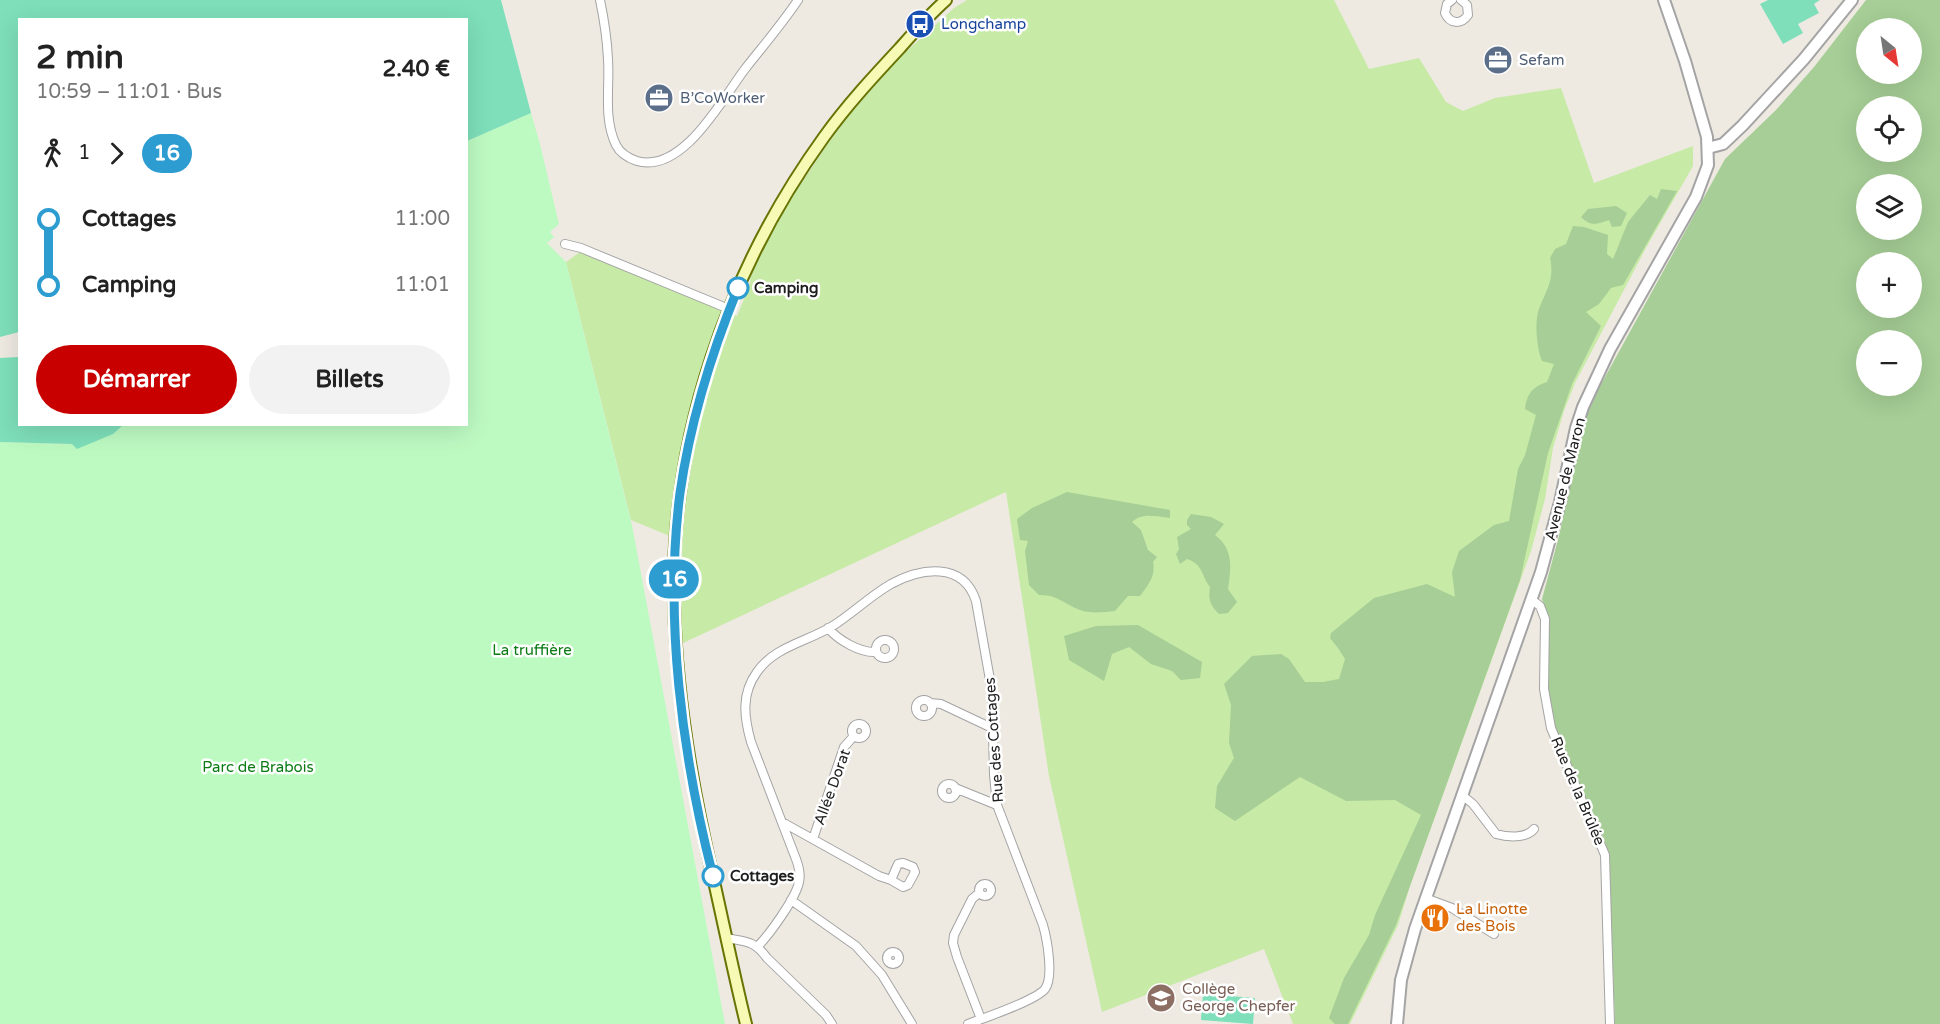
<!DOCTYPE html>
<html lang="fr">
<meta charset="utf-8">
<style>
body{margin:0;font-family:"Varela Round",sans-serif;background:#f2f2f2;color:#222;height:100vh;display:flex;flex-direction:column;font-size:22px;white-space:nowrap}
*{box-sizing:border-box;margin:0}
p{font-size:20px;color:#767676}
.icon{flex:none;width:33px;height:33px;fill:none;stroke:currentColor;stroke-width:2;stroke-linecap:round;stroke-linejoin:round}
.map{position:relative;flex:1;overflow:hidden}
.drawer{position:absolute;left:18px;top:18px;width:450px;height:408px;display:flex;flex-direction:column;background:#fff;border-radius:0px;box-shadow:0 6px 24px #0002}
.drawer>*{flex:none}
.badge{padding:0 12px;border-radius:20px;font-size:21px;line-height:39px}
.needle{width:39px;rotate:150deg}
.controls{position:absolute;left:1856px;top:18px;display:grid;gap:12px}
.controls a{display:grid;place-items:center;width:66px;height:66px;border-radius:50%;background:#fff;box-shadow:0 6px 24px #0002;font-size:30px}
.map>.badge{position:absolute;translate:-50% -50%;box-shadow:0 0 0 3px #fff}
.legs{display:flex;align-items:center;gap:9px;height:66px;padding:0 18px;font-size:20px}
.legs p{margin-inline-start:auto}
.head{display:flex;align-items:center;justify-content:space-between;height:102px;padding:0 18px}
h1{font-size:33px;font-weight:700;line-height:45px}
.button{display:flex;gap:12px;margin-top:auto;padding:12px 18px}
.button a{flex:1;height:69px;border-radius:36px;background:#c90000;color:#fff;font-size:24px;font-weight:700;line-height:69px;text-align:center}
.button a+a{background:#f2f2f2;color:#222}
ul{padding:0 18px;list-style:none}
li{display:flex;align-items:center;gap:21px;height:66px;font-size:22px}
li i{display:grid;place-items:center;width:9px;height:100%;margin:0 8px;background:currentColor}
li i::after{content:'';width:15px;height:15px;margin:-8px;border:4px solid;border-radius:50%;background:#fff}
li p{margin-inline-start:auto}
li:first-child i{background:linear-gradient(#0000 50%,currentColor 0)}
li:last-child i{background:linear-gradient(currentColor 50%,#0000 0)}
.map>svg:first-child{display:block}
</style>
<div class="map">
<svg width="1940" height="1024" viewBox="0 0 1940 1024">
<rect width="100%" height="100%" fill="#eeeae2"/>
<path fill="#c7eaa6" d="M 967,0 L 1334,0 L 1369,69 L 1419,58 L 1446,102 L 1463,111 L 1495,98 L 1561,88 L 1594,183 L 1693,146 L 1693,166 L 1647,246 L 1575,383 L 1564,411 L 1553,448 L 1545,499 L 1531,551 L 1410,886 L 1398,925 L 1350,1024 L 1293,1024 L 1264,949 L 1102,1012 L 1049,776 L 1006,492 L 681,644 L 682,541 L 631,520 L 566,262 L 580,252 L 737,316 L 749,287 L 752,271 L 788,203 L 829,142 L 850,114 L 898,59 L 954,8 Z"/>
<path fill="#a6ce96" fill-rule="evenodd" d="M 1866,0 L 1940,0 L 1940,1024 L 1615,1024 L 1609,856 L 1554,728 L 1548,698 L 1548,625 L 1547,614 L 1542,599 L 1559,536 L 1575,458 L 1585,419 L 1599,388 L 1725,159 L 1776,110 L 1814,67 ZM 1866,28 L 1911,28 L 1911,74 L 1866,74 ZM 1866,106 L 1911,106 L 1911,152 L 1866,152 ZM 1866,184 L 1911,184 L 1911,230 L 1866,230 ZM 1866,262 L 1911,262 L 1911,308 L 1866,308 ZM 1866,340 L 1911,340 L 1911,386 L 1866,386 Z
M 1661,189 L 1677,191 L 1623,285 L 1611,288 L 1599,304 L 1586,312 L 1601,326 L 1572,384 L 1548,453 L 1520,580 L 1396,925 L 1348,1024 L 1335,1024 L 1329,1018 L 1344,978 L 1369,935 L 1375,915 L 1421,815 L 1395,800 L 1346,801 L 1300,777 L 1235,821 L 1215,808 L 1217,786 L 1234,758 L 1229,743 L 1231,705 L 1224,684 L 1252,656 L 1281,654 L 1289,659 L 1305,682 L 1323,682 L 1339,679 L 1345,659 L 1338,648 L 1330,638 L 1331,633 L 1374,598 L 1427,584 L 1455,597 L 1452,572 L 1459,551 L 1494,525 L 1509,521 L 1518,469 L 1525,455 L 1536,415 L 1525,409 C 1527,394 1532,387 1547,382 L 1554,364 L 1542,361 C 1537,350 1534,321 1539,309 C 1546,290 1555,280 1550,258 L 1555,249 L 1566,244 L 1573,226 L 1584,227 L 1608,235 L 1607,254 L 1613,259 L 1628,222 L 1650,195 L 1657,199 Z
M 1616,206 L 1627,213 L 1621,226 L 1612,227 L 1609,220 C 1597,224 1591,227 1581,217 L 1588,209 Z
M 1067,492 L 1170,510 L 1170,518 C 1157,517 1143,512 1132,522 L 1141,530 L 1148,550 L 1157,557 L 1153,562 C 1156,576 1148,585 1140,596 L 1128,596 L 1115,611 C 1104,612 1091,614 1080,610 C 1064,604 1057,594 1039,595 L 1029,585 L 1025,551 L 1028,541 L 1020,540 L 1017,519 L 1032,508 Z
M 1191,514 L 1211,517 L 1224,524 L 1215,535 C 1234,549 1231,568 1228,589 L 1237,602 L 1228,613 L 1219,614 C 1210,605 1208,599 1210,587 C 1201,575 1203,564 1187,559 L 1180,564 L 1176,554 L 1179,549 L 1177,537 L 1191,529 L 1187,525 L 1187,520 Z
M 1138,625 L 1202,662 L 1200,678 L 1181,680 L 1172,671 L 1151,664 L 1129,647 L 1112,654 L 1104,681 L 1069,660 L 1064,636 L 1096,626 Z"/>
<path fill="#bdfac2" d="M 531,113 L 540,144 L 559,224 L 550,232 L 554,237 L 547,243 L 566,262 L 632,525 L 725,1024 L 0,1024 L 0,442 L 72,444 L 112,434 L 123,424 L 466,424 L 467,141 Z"/>
<path fill="#7edfba" d="M 0,0 L 501,0 L 531,113 L 467,141 L 466,20 L 20,20 L 19,332 L 0,337 Z
M 1768,0 L 1820,0 L 1814,4 L 1819,13 L 1798,24 L 1803,33 L 1783,44 L 1760,4 Z
M 18,357 L 20,424 L 123,425 L 113,434 L 77,449 L 72,444 L 0,442 L 0,358 Z
M 1203,994 L 1255,998 L 1253,1024 L 1201,1020 Z"/>
<g fill="none" stroke-linecap="round" stroke-linejoin="round">
<g stroke="#a4a4a4" stroke-width="10">
<path id="minor" d="M 600,0 C 604,19 607,39 608,59 C 610,87 603,118 616,145 C 620,153 628,158 637,161 C 683,174 722,99 745,69 C 763,46 782,24 798,0
M 1452,0 L 1447,4 L 1445,13 C 1450,24 1461,25 1468,15 L 1467,5 L 1461,0
M 565,244 L 581,248 L 729,309
M 1532,600 L 1540,606 L 1545,619 L 1544,689 L 1551,728 L 1605,855 L 1610,1024
M 828,628 C 838,640 860,653 876,652
M876 649a9 9 0 1 1 18 0a9 9 0 1 1-18 0Z
M916 708a8 8 0 1 1 16 0a8 8 0 1 1-16 0Z
M 930,703 L 941,704 L 994,729
M852 731a7 7 0 1 1 14 0a7 7 0 1 1-14 0Z
M942 791a7 7 0 1 1 14 0a7 7 0 1 1-14 0Z
M 955,788 L 997,805
M 1462,795 L 1473,804 L 1496,834 C 1507,837 1526,839 1534,829
M 782,822 L 879,876 L 891,880
M 813,839 L 844,747 L 853,737
M 903,863 L 913,867 L 915,872 L 908,885 L 903,887 L 891,880 L 898,864 Z
M979 890a6 6 0 1 1 12 0a6 6 0 1 1-12 0Z
M 979,893 L 972,899 L 954,935 L 953,943 L 957,957 L 981,1019
M 1425,898 L 1452,908 L 1494,934
M 791,900 L 856,946 L 882,975 L 912,1024
M 726,938 C 746,942 754,940 767,958 L 826,1015 L 832,1024
M 758,946 C 769,935 796,898 799,882 C 801,874 799,867 796,859 L 751,742 C 744,717 741,694 757,672 C 774,647 806,642 831,627 C 852,614 870,596 891,584 C 921,568 963,561 976,601 L 992,691 L 994,775 L 997,805 L 1043,925 C 1047,939 1054,977 1045,989 C 1035,1001 984,1018 968,1024
M887 958a6 6 0 1 1 12 0a6 6 0 1 1-12 0Z"/>
</g>
<g stroke="#a4a4a4" stroke-width="14">
<path id="tertiary" d="M 1708,148 L 1723,144 L 1743,125 L 1804,59 L 1852,0
M 1397,1024 L 1401,980 L 1415,929 L 1541,572 L 1560,502 L 1576,428 L 1583,407 L 1610,349 L 1696,197 L 1708,165 L 1707,137 L 1685,61 L 1664,0"/>
</g>
<g stroke="#687403" stroke-width="14">
<path id="secondary" d="M 746,1024 C 734,975 724,926 713,877 C 692,787 676,695 674,602 C 670,437 728,270 824,137 C 847,105 873,77 900,48 C 915,31 929,15 946,0"/>
</g>
<use href="#minor" stroke="#fff" stroke-width="8"/>
<use href="#tertiary" stroke="#fff" stroke-width="10"/>
<use href="#secondary" stroke="#f6fab4" stroke-width="10"/>
</g>
<g fill="none" stroke-linecap="round" stroke-linejoin="round">
<g stroke="#fff" stroke-width="14">
<path id="line-1" d="M 713,876 C 682,755 664,618 680,493 C 690,423 711,354 738,288"/>
</g>
<use href="#line-1" stroke="#2c9cd1" stroke-width="9"/>
</g>
<defs>
<g id="bus-disc" transform="scale(1.5)"><circle r="9.5" fill="#1a4fb4" stroke="#fff"/><path d="M-5-6H5V4H4V6H2V4H-2V6H-4V4H-5ZM-3.5-4V0h7V-4ZM-3.5 1.2v1.5H-2V1.2ZM2 1.2v1.5H3.5V1.2Z" fill="#fff"/></g>
<g id="office-disc" transform="scale(1.5)"><circle r="9.5" fill="#5c6f8a" stroke="#fff"/><path d="M-6-3h4V-5.5h4V-3h4V5H-6ZM-1-4.5V-3h2v-1.5ZM-6 0V1H6V0Z" fill="#fff"/></g>
<g id="restaurant-disc" transform="scale(1.5)"><circle r="9.5" fill="#e8710a" stroke="#fff"/><path d="M-5-6h1v4h1v-4h1v4h1v-4h1v5L-1.5 .5V6h-2V.5L-5-1ZM5-6V6H3V1.5H1.5Q1.5-4 5-6Z" fill="#fff"/></g>
<g id="school-disc" transform="scale(1.5)"><circle r="9.5" fill="#8d6e63" stroke="#fff"/><path d="M0-5L7-2L0 1L-7-2ZM-4 1L0 2.5L4 1V4Q0 6-4 4Z" fill="#fff"/></g>
</defs>
<g fill-rule="evenodd">
<use href="#bus-disc" x="920" y="24"/>
<use href="#office-disc" x="1498" y="60"/>
<use href="#office-disc" x="659" y="98"/>
<use href="#restaurant-disc" x="1435" y="918"/>
<use href="#school-disc" x="1161" y="998"/>
</g>
<g fill="#fff" stroke="#2c9cd1" stroke-width="3">
<circle cx="738" cy="288" r="10"/>
<circle cx="713" cy="876" r="10"/>
</g>
<g text-anchor="middle" dominant-baseline="central" stroke-width="5" stroke-linejoin="round" paint-order="stroke">
<g font-size="15" fill="#164399" stroke="#fff" text-anchor="start">
<text x="941" y="24">Longchamp</text>
</g>
<g font-size="15" fill="#4e5e75" stroke="#fff" text-anchor="start">
<text x="1519" y="60">Sefam</text>
<text x="680" y="98">B’CoWorker</text>
</g>
<g font-size="15" font-weight="bold" fill="#1d1d1d" stroke="#fff" text-anchor="start">
<text x="754" y="288">Camping</text>
<text x="730" y="876">Cottages</text>
</g>
<g font-size="15" fill="#1d1d1d" stroke="#fff">
<text transform="translate(1565 479) rotate(-76)">Avenue de Maron</text>
<text transform="translate(994 740) rotate(-94)">Rue des Cottages</text>
<text transform="translate(832 787) rotate(-70)">Allée Dorat</text>
<text transform="translate(1578 791) rotate(67)">Rue de la Brûlée</text>
</g>
<g font-size="15" fill="#0a7b13" stroke="#fff">
<text x="532" y="650">La truffière</text>
<text x="258" y="767">Parc de Brabois</text>
</g>
<g font-size="15" fill="#c56008" stroke="#fff" text-anchor="start">
<text x="1456" y="909">La Linotte<tspan x="1456" dy="17">des Bois</tspan></text>
</g>
<g font-size="15" fill="#785e54" stroke="#fff" text-anchor="start">
<text x="1182" y="989">Collège<tspan x="1182" dy="17">George Chepfer</tspan></text>
</g>
</g>
</svg>
<div class="controls">
<a><svg class="needle" viewBox="-14 -14 28 28"><path d="M0-13l5 13h-10z" fill="#e53935"/><path d="M0 13l5-13h-10z" fill="#767676"/></svg></a>
<a><svg class="icon" aria-label="locate" viewBox="0 0 24 24"><circle cx="12" cy="12" r="6"/><path d="M12 2v4M12 18v4M2 12h4M18 12h4"/></svg></a>
<a><svg class="icon" aria-label="layers" viewBox="0 0 24 24"><path d="M12 4l9 5-9 5-9-5zM3 14l9 5 9-5"/></svg></a>
<a>+</a>
<a>−</a>
</div>
<b class="badge" style="left:674px;top:579px;background:#2c9cd1;color:#fff">16</b>
<section class="drawer">
<div class="head"><div><h1>2 min</h1><p>10:59 – 11:01 · Bus</p></div><b>2.40 €</b></div>
<div class="legs"><svg class="icon" aria-label="walk" viewBox="0 0 24 24"><circle cx="13" cy="4" r="2"/><path d="M13 8l-2 6 4 7M11 14l-3 7M7 12l3-4h3l4 4"/></svg>1<svg class="icon" aria-label="forward" viewBox="0 0 24 24"><path d="M9 5l7 7-7 7"/></svg><b class="badge" style="background:#2c9cd1;color:#fff">16</b></div>
<ul>
<li><i style="color:#2c9cd1"></i><b>Cottages</b><p>11:00</p></li>
<li><i style="color:#2c9cd1"></i><b>Camping</b><p>11:01</p></li>
</ul>
<div class="button"><a>Démarrer</a><a>Billets</a></div>
</section>
</div>
